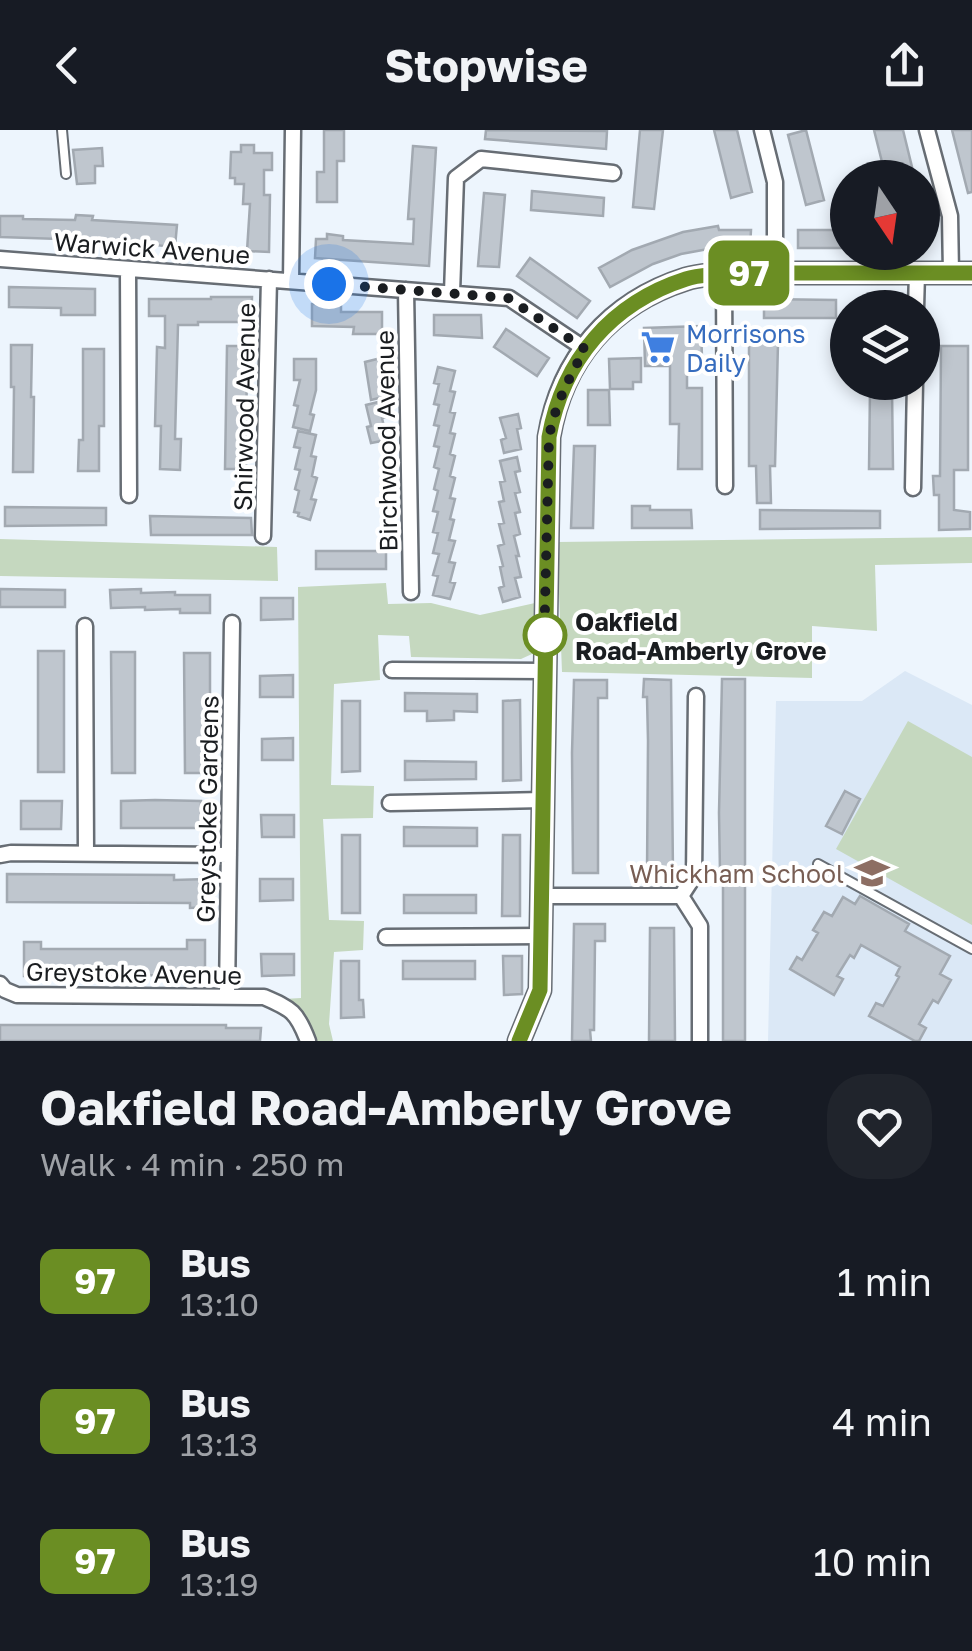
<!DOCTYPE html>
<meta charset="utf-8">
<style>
body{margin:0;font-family:"Golos Text",sans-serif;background:#20242c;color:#f1f3f6;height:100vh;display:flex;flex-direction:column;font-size:38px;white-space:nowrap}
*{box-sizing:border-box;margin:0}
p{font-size:32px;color:#9ea1a6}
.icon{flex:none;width:55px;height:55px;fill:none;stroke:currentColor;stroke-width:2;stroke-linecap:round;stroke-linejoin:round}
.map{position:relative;height:911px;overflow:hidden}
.sheet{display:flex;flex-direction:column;background:#171b24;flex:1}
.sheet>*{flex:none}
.badge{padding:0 20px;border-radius:15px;font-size:35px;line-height:65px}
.needle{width:65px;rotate:167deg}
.tools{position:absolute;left:830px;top:30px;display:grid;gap:20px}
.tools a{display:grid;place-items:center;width:110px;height:110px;border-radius:50%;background:#171b24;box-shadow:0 5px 15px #0003;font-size:50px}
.you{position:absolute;width:50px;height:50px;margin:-25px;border:8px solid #fff;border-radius:50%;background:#1a73e8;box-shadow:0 0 0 15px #1a73e833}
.map>.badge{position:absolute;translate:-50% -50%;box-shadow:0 0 0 5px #fff}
.round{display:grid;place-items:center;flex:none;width:105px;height:105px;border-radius:40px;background:#20242c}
.headline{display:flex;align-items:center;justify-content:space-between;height:170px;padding:0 40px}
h1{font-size:48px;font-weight:700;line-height:75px}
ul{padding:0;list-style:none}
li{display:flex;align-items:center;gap:30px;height:140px;padding:0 40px}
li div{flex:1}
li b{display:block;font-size:38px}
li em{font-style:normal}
li .badge{min-width:110px;font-weight:700;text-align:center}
header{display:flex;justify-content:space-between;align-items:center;height:130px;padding:0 40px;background:#171b24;font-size:45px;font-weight:700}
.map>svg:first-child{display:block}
</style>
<header><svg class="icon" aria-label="back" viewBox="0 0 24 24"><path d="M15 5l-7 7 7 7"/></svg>Stopwise<svg class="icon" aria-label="share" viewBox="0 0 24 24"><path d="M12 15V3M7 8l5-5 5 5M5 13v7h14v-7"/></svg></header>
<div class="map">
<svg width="972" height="911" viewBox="0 0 972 911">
<rect width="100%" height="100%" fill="#edf5fd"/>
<path fill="#dbe8f6" d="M 905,541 L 972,575 L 972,911 L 768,911 L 776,571 L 862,571 Z"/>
<path fill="#c5d8bf" d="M 972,407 L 972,433 L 875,435 L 877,501 L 812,496 L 812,548 L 562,542 L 557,412 Z
M 0,409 L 277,417 L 278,451 L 0,446 Z
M 386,453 L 388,474 L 431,473 L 480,485 L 535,473 L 532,524 L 521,529 L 411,527 L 409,506 L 378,505 L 380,550 L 334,554 L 331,655 L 374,656 L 373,688 L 323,689 L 329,790 L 364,791 L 363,820 L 334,822 L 329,894 L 333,911 L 314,911 C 307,891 304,878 284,869 L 301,868 L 298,457 Z
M 908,591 L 972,627 L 972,795 L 836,719 Z"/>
<path fill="#bfc6ce" stroke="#a2a9b1" stroke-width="2.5" d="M 324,0 L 344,0 L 344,31 L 337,31 L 337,72 L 317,72 L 317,42 L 324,42 Z
M 486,0 L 607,1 L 606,19 L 485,9 Z
M 640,0 L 663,0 L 654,79 L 633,77 Z
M 714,0 L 737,0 L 752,62 L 731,68 Z
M 806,0 L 824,70 L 806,75 L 788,5 Z
M 874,0 L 903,0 L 913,41 L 886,48 Z
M 952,0 L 972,0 L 972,62 L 968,63 Z
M 241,15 L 254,15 L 254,23 L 272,23 L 272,40 L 264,40 L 264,65 L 270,65 L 269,122 L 247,121 L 250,74 L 243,74 L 244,54 L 235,54 L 235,48 L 230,48 L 231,22 L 241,22 Z
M 413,16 L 436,18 L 429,136 L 315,128 L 316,109 L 327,109 L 327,104 L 343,106 L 343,110 L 413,114 L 414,89 L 408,89 Z
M 102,18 L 103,36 L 95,36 L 95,53 L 77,54 L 73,20 Z
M 532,61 L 604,68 L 603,86 L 531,80 Z
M 484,63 L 505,65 L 499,137 L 478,136 Z
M 76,85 L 93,86 L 92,90 L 177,95 L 175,117 L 59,106 L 59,109 L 0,107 L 0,86 L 23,86 L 23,89 L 75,90 Z
M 718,96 L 719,100 L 751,100 L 750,117 L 719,117 L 681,124 L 653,134 L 610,157 L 599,138 L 632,120 L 683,102 Z
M 798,100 L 848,100 L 848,118 L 798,118 Z
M 530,128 L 590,171 L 577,188 L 517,146 Z
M 9,157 L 95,159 L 95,185 L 61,185 L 61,178 L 9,177 Z
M 211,167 L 252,167 L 251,192 L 198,192 L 198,195 L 178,195 L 175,309 L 181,309 L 180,340 L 160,339 L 161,296 L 155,296 L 157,217 L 165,218 L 165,186 L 149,186 L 149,169 L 211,169 Z
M 764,169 L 836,170 L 836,188 L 764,188 Z
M 312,174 L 341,174 L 341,182 L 382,182 L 382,204 L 353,204 L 354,197 L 312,196 Z
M 434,185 L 481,185 L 482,208 L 434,205 Z
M 701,196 L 702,228 L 687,228 L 687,258 L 702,258 L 702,339 L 678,339 L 679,294 L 670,294 L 670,236 L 645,236 L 644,198 Z
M 506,199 L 549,228 L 537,246 L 494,217 Z
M 778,213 L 775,336 L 770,336 L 771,373 L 757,373 L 756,336 L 749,336 L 749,214 Z
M 11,215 L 32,215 L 31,267 L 34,267 L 33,342 L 13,342 L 14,257 L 11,257 Z
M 227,216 L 247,216 L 246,339 L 225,339 Z
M 941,216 L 968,216 L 968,340 L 954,340 L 954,380 L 970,382 L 970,399 L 939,400 L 939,365 L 934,365 L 933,346 L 940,346 Z
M 83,219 L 104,219 L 104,296 L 99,296 L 99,341 L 78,341 L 79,310 L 83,310 Z
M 381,228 L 387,266 L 371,270 L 365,232 Z
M 641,228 L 641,252 L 633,252 L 633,259 L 610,259 L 609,229 Z
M 294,229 L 316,229 L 316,260 L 310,284 L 314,285 L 310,301 L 293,297 L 298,276 L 294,275 L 300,250 L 294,250 Z
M 438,237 L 455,241 L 450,261 L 455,262 L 450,282 L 455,283 L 450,303 L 455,304 L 450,324 L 455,326 L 450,346 L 455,348 L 450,368 L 455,369 L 450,389 L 454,390 L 449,410 L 455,411 L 449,432 L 455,433 L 450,452 L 455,453 L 450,469 L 433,465 L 438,446 L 433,445 L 439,424 L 433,423 L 438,403 L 433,402 L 438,382 L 433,381 L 438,361 L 434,359 L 439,339 L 434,337 L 439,317 L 434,316 L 439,296 L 434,295 L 439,275 L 434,274 L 439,254 L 434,253 Z
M 892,258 L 893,339 L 869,339 L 870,259 Z
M 588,260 L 609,260 L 610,295 L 588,295 Z
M 382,271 L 386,287 L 382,288 L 387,310 L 371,313 L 367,297 L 371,296 L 366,275 Z
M 518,284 L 521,298 L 517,299 L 521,319 L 504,323 L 501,310 L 506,308 L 500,288 Z
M 298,301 L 316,305 L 311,326 L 316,327 L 312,346 L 317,348 L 311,369 L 316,370 L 310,390 L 298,386 L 299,383 L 294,382 L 299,361 L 295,359 L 300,340 L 295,339 L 300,318 L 294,317 Z
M 574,316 L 595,316 L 593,398 L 571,398 Z
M 517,327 L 520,341 L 515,342 L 520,362 L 515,363 L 520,382 L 515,383 L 520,404 L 514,406 L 519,426 L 516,426 L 521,447 L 515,448 L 520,467 L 503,472 L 499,458 L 504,456 L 500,437 L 503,436 L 498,416 L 504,414 L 499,394 L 504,393 L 499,372 L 504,371 L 500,352 L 505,351 L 500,331 Z
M 632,376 L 650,376 L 650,380 L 691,380 L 692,398 L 632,398 Z
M 5,377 L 106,378 L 106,395 L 5,396 Z
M 760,380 L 880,381 L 880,398 L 760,399 Z
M 150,386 L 251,388 L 252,405 L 151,405 Z
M 316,421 L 386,421 L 386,439 L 316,439 Z
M 0,459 L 65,460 L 65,477 L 0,477 Z
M 141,459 L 141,463 L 175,462 L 175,465 L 210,465 L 210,483 L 180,483 L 180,479 L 145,480 L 145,477 L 111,478 L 110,460 Z
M 261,468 L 293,468 L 293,489 L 261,490 Z
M 38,521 L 64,521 L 64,642 L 38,642 Z
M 111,522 L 135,522 L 135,643 L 112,643 Z
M 184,523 L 210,523 L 210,643 L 185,643 Z
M 293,545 L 293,567 L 260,567 L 260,546 Z
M 644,549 L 671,550 L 673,744 L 647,743 L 648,611 L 647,567 L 643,567 Z
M 722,549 L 745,549 L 745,911 L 723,911 L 723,742 L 720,742 L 719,683 Z
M 574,550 L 607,550 L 607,568 L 598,568 L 598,743 L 573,743 L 572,623 Z
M 405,563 L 477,564 L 477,582 L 454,581 L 454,590 L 427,591 L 427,581 L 405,581 Z
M 520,570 L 521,650 L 503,651 L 503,571 Z
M 342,571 L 360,571 L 360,641 L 342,642 Z
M 293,608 L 293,630 L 262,630 L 262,609 Z
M 405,631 L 476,632 L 476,649 L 405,650 Z
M 845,661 L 860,669 L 842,704 L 826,696 Z
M 155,670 L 201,671 L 201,698 L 121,698 L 121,671 Z
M 21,671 L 62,671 L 61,699 L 21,699 Z
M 261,685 L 294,685 L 294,707 L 262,707 Z
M 404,697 L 477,698 L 477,716 L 404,716 Z
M 342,705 L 360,705 L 360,783 L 342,783 Z
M 503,705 L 520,705 L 520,786 L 502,786 Z
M 7,744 L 174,745 L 174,750 L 207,749 L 207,777 L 190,778 L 190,773 L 7,772 Z
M 260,749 L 293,749 L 293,770 L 260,771 Z
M 404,765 L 476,765 L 476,783 L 404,783 Z
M 860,766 L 909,794 L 905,801 L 950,826 L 940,844 L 951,850 L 938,873 L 933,870 L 919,894 L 926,898 L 919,911 L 915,911 L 869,886 L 876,873 L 883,876 L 899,847 L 896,845 L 900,837 L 861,815 L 854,828 L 850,825 L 837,846 L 843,849 L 834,865 L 790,839 L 797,827 L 802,830 L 818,803 L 813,800 L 824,782 L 832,786 L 843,767 L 855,774 Z
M 574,794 L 605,794 L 605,811 L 595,811 L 594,900 L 590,900 L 591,911 L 572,911 Z
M 650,798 L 674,798 L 675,911 L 649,911 Z
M 187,810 L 205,810 L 205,845 L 24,846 L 24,812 L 41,812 L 41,819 L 187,819 Z
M 261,824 L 294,824 L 294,845 L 262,846 Z
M 503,826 L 522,826 L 522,864 L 504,865 Z
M 341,831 L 359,831 L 359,870 L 363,870 L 364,887 L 341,888 Z
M 403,831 L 475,831 L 475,849 L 403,849 Z
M 0,895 L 226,895 L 226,898 L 261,898 L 260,911 L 0,911 Z"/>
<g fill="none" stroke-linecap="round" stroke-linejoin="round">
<g stroke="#676d74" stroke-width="12">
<path id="lane" d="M 62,0 L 66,44
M 818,734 L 972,819"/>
</g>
<g stroke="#676d74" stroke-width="19">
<path id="street" d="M 762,0 L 775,52 L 775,143
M 927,0 L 950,86 L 951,143
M 0,129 L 509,168 L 585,219
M 128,139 L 129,365
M 724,143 L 725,356
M 291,151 L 293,0
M 406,160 L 411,462
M 452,163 L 456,48 L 481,29 L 613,43
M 916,178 L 917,143
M 913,358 L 915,252
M 263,406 L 269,149
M 85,496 L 86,723
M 392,540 L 544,541
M 390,673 L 543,670
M 0,725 L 11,723 L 229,725
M 542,766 L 681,766 L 700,796 L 700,911
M 681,766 L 694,746 L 696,566
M 386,807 L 541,806
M 0,854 L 5,860 L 17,865 L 264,867 C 292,879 297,882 308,911
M 227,866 L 232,493"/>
</g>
<g stroke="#676d74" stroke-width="25">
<path id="secondary" d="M 519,911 L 540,860 L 549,307 C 562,229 610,173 686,149 C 698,145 712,145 724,143 L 972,143"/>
</g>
<use href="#lane" stroke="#fff" stroke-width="8"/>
<use href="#street" stroke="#fff" stroke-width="14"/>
<use href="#secondary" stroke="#fff" stroke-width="20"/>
</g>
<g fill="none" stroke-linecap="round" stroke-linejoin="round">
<g stroke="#fff" stroke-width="22">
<path id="line" d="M 519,911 L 540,860 L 549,307 C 563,230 611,173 686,149 C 698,145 712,145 724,143 L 972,143"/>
</g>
<use href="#line" stroke="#6b8e23" stroke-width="15"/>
<path stroke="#1a1d20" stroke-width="10" stroke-dasharray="0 18" d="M 329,154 L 508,168 L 585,219 C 569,248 555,275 549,307 L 544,519 L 545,505"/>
</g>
<defs>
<g id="supermarket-bare" transform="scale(2.7)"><path d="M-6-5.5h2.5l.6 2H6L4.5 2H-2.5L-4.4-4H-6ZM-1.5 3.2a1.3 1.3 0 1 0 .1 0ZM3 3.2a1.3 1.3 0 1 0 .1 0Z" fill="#3f7fe0" stroke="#fff" stroke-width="2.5" paint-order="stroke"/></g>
<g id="school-bare" transform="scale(2.7)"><path d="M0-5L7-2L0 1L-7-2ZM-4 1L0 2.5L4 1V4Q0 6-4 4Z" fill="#8d6e63" stroke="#fff" stroke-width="2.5" paint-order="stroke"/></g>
</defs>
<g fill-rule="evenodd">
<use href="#supermarket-bare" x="658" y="217"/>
<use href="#school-bare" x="872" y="743"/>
</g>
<circle fill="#fff" stroke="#6b8e23" stroke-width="5" cx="545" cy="505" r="20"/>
<g text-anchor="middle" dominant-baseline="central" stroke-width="8" stroke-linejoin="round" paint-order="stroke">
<g font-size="25" fill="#1a1d20" stroke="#fff">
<text transform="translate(152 118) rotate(4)">Warwick Avenue</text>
<text transform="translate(244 277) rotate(-89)">Shirwood Avenue</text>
<text transform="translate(386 311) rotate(-91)">Birchwood Avenue</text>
<text transform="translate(207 679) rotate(-89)">Greystoke Gardens</text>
<text transform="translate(134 843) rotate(1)">Greystoke Avenue</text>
</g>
<g font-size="25" fill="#366cbe" stroke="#fff" text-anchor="start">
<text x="686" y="203">Morrisons<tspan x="686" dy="29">Daily</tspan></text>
</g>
<g font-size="25" font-weight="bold" fill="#1a1d20" stroke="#fff" text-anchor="start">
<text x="575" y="491">Oakfield<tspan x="575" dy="29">Road-Amberly Grove</tspan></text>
</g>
<g font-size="25" fill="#785e54" stroke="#fff" text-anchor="end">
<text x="844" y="743">Whickham School</text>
</g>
</g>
</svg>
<div class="tools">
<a><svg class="needle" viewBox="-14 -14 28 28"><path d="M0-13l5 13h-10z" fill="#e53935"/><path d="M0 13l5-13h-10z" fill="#9ea1a6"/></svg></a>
<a><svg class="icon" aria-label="layers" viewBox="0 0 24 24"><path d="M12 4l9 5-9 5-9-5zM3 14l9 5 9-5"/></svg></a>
</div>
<div class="you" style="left:329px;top:154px"></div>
<b class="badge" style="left:749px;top:143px;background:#6b8e23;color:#fff">97</b>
</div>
<section class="sheet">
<div class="headline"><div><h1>Oakfield Road-Amberly Grove</h1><p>Walk · 4 min · 250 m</p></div><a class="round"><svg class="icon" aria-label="heart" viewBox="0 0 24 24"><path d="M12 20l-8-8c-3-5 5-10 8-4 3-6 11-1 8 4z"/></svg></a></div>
<ul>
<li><span class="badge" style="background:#6b8e23;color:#fff">97</span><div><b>Bus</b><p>13:10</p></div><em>1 min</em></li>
<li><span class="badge" style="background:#6b8e23;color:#fff">97</span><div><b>Bus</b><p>13:13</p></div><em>4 min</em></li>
<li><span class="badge" style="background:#6b8e23;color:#fff">97</span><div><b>Bus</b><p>13:19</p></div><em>10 min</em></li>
</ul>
</section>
